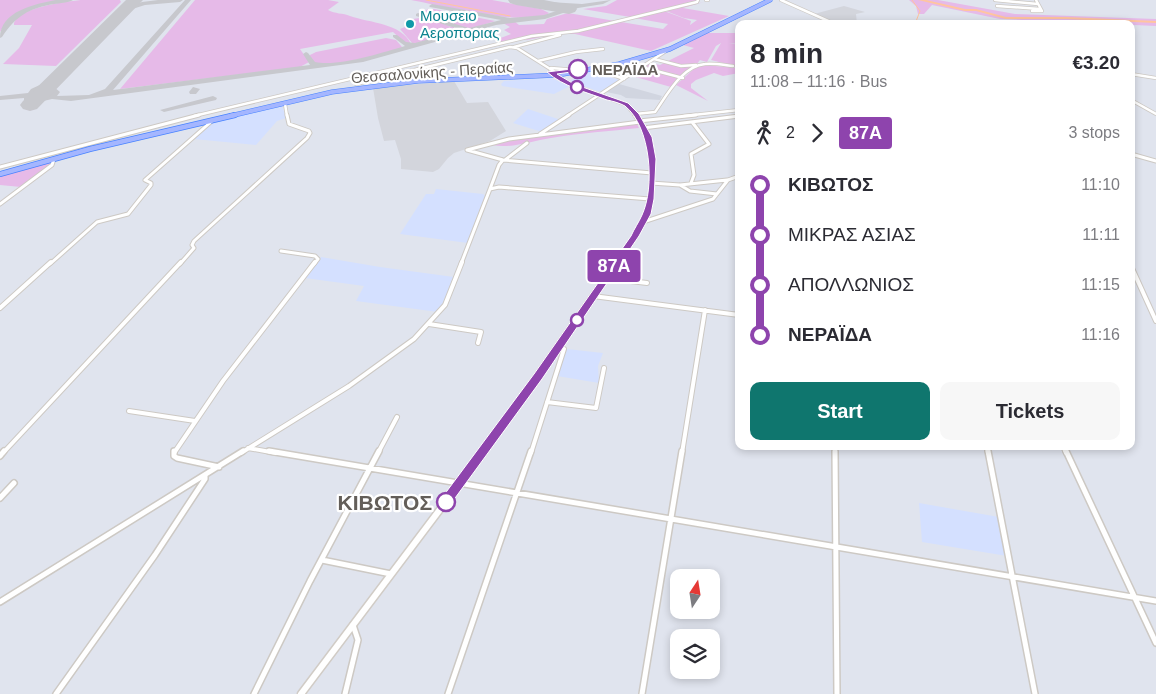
<!DOCTYPE html>
<meta charset="utf-8">
<style>
body{margin:0;font-family:Helvetica,sans-serif;background:#f7f7f7;color:#2b2b33;height:100vh;display:flex;flex-direction:column;font-size:19px;white-space:nowrap}
*{box-sizing:border-box;margin:0}
p{font-size:16px;color:#7c7c81}
.icon{flex:none;width:28px;height:28px;fill:none;stroke:currentColor;stroke-width:2;stroke-linecap:round;stroke-linejoin:round}
.map{position:relative;flex:1;overflow:hidden}
.panel{position:absolute;left:735px;top:20px;width:400px;height:430px;display:flex;flex-direction:column;background:#fff;border-radius:10px;box-shadow:0 2px 8px #0003}
.panel>*{flex:none}
.badge{padding:0 10px;border-radius:4px;font-size:18px;line-height:32px}
.needle{width:32px;rotate:12deg}
.fabs{position:absolute;left:670px;top:569px;display:grid;gap:10px}
.fabs a{display:grid;place-items:center;width:50px;height:50px;border-radius:10px;background:#fff;box-shadow:0 2px 8px #0003;font-size:25px}
.map>.badge{position:absolute;translate:-50% -50%;box-shadow:0 0 0 2px #fff}
.legs{display:flex;align-items:center;gap:8px;height:55px;padding:0 15px;font-size:16px}
.legs p{margin-inline-start:auto}
.head{display:flex;align-items:center;justify-content:space-between;height:85px;padding:0 15px}
h1{font-size:28px;font-weight:800;line-height:38px}
.primary-button{display:flex;gap:10px;margin-top:auto;padding:10px 15px}
.primary-button a{flex:1;height:58px;border-radius:10px;background:#0f766e;color:#fff;font-size:20px;font-weight:800;line-height:58px;text-align:center}
.primary-button a+a{background:#f7f7f7;color:#2b2b33}
ul{padding:0 15px;list-style:none}
li{display:flex;align-items:center;gap:18px;height:50px;font-size:19px}
li i{display:grid;place-items:center;width:8px;height:100%;margin:0 6px;background:currentColor}
li i::after{content:'';width:12px;height:12px;margin:-6px;border:4px solid;border-radius:50%;background:#fff}
li p{margin-inline-start:auto}
li:first-child i{background:linear-gradient(#0000 50%,currentColor 0)}
li:last-child i{background:linear-gradient(currentColor 50%,#0000 0)}
.map>svg:first-child{display:block}
</style>
<div class="map">
<svg width="1156" height="694" viewBox="0 0 1156 694">
<rect width="100%" height="100%" fill="#e0e4ee"/>
<path fill="#d4e0ff" d="M 591,71 L 619,80 L 600,92 L 570,81 Z
M 551,78 L 570,86 L 554,94 L 502,86 L 501,84 L 504,81 Z
M 282,105 L 286,118 L 277,121 L 256,145 L 194,139 L 214,121 Z
M 528,109 L 561,120 L 542,132 L 513,123 Z
M 436,189 L 483,194 L 485,196 L 468,243 L 400,234 L 426,194 L 434,194 Z
M 321,257 L 380,267 L 454,277 L 447,295 L 438,312 L 356,301 L 364,286 L 305,278 Z
M 567,349 L 603,353 L 598,366 L 599,383 L 557,376 Z
M 919,503 L 999,517 L 1007,556 L 922,542 Z"/>
<path fill="#d3d5dc" d="M 844,6 L 865,12 L 856,14 L 857,24 L 837,24 L 814,14 Z
M 454,81 L 467,103 L 488,102 L 506,131 L 490,141 L 454,153 L 448,158 L 439,169 L 433,172 L 401,169 L 401,159 L 395,140 L 384,141 L 378,118 L 373,88 Z"/>
<path fill="#d1d5e0" d="M 619,84 L 662,96 L 660,100 L 626,98 L 621,95 L 606,92 Z"/>
<path fill="#e6bae8" d="M 0,0 L 62,0 C 38,4 13,10 0,32 Z
M 82,0 L 120,0 L 121,2 L 56,66 L 3,64 L 19,48 L 32,25 L 14,25 C 14,8 68,1 82,0 Z
M 195,0 L 328,0 L 339,2 L 328,10 C 335,14 343,13 350,16 C 370,23 401,23 411,44 L 404,42 L 393,32 L 300,49 L 309,62 L 300,67 L 120,89 Z
M 411,0 L 492,0 L 541,9 L 549,13 C 528,28 438,5 411,0 Z
M 617,0 L 696,0 L 697,1 L 630,17 L 583,9 L 606,6 Z
M 909,0 L 938,0 L 1015,14 L 1156,19 L 1156,26 L 1000,19 L 932,5 L 924,14 L 918,14 L 916,6 Z
M 704,2 L 683,8 L 729,16 L 651,51 L 575,34 L 557,34 L 527,40 L 524,38 L 501,43 L 495,40 L 511,34 L 504,30 L 510,27 L 501,22 L 514,21 L 519,25 L 544,24 L 547,19 L 568,13 L 615,21 L 571,31 L 543,34 L 569,33 L 621,22 L 663,29 L 668,24 L 634,18 L 664,11 L 691,21 L 690,25 L 697,20 L 684,18 L 666,11 Z
M 428,9 L 434,9 L 495,21 L 467,30 L 443,20 L 450,16 L 434,13 L 428,16 L 420,14 Z
M 426,17 L 447,23 L 448,26 L 459,28 L 460,32 L 413,44 L 400,29 L 417,22 L 413,19 Z
M 707,33 L 739,33 L 739,44 L 729,43 L 739,45 L 739,67 L 711,60 L 721,43 L 716,46 L 707,62 L 700,60 L 696,65 L 683,67 L 694,66 L 682,77 L 644,67 L 651,63 L 660,65 L 694,48 L 683,45 Z
M 386,38 L 396,40 L 402,47 C 388,57 332,67 315,63 L 310,57 L 310,55 L 316,52 Z
M 703,65 L 739,68 L 739,73 L 723,76 L 714,73 L 696,80 L 691,84 L 691,88 L 708,101 L 676,85 L 696,67 Z
M 643,68 L 682,78 L 671,87 L 632,76 Z
M 633,124 L 637,124 L 639,128 C 610,131 580,133 551,138 C 531,141 511,149 492,145 L 494,143 Z
M 57,160 L 21,187 L 0,185 L 0,175 Z"/>
<g fill="none" stroke-linecap="round" stroke-linejoin="round">
<path stroke="#ffc59f" stroke-width="1" d="M 426,0 L 510,16
M 912,0 L 920,11 L 915,24"/>
<path fill="#ffc59f" fill-rule="evenodd" d="M 918,0 L 926,0 L 965,9 L 976,9 L 1006,17 L 1066,17 L 1156,21 L 1156,23 L 1066,19 L 1006,19 L 976,11 L 965,11 Z"/>
<path fill="#c7c8cd" fill-rule="evenodd" d="M 56,0 L 73,0 C 68,3 60,3 54,4 C 29,8 16,16 2,37 L 0,38 C 0,11 35,4 56,0 Z
M 158,0 L 183,0 L 180,2 L 145,5 L 126,11 L 123,9 L 142,2 Z
M 185,0 L 191,0 L 113,90 L 310,65 L 303,54 L 306,52 L 308,53 L 315,62 C 338,67 381,53 405,46 L 393,37 L 393,35 L 397,35 L 406,42 L 415,43 L 462,30 L 416,16 L 416,14 L 418,13 L 469,28 L 501,20 L 430,7 L 429,6 L 432,4 L 510,18 L 544,15 L 566,8 L 531,4 L 530,3 L 533,1 L 582,4 L 611,0 L 603,4 L 578,8 L 545,19 L 496,25 L 363,62 L 71,101 L 52,99 L 35,103 L 24,101 L 24,98 L 0,100 L 0,96 L 28,93 L 31,89 L 55,78 L 59,80 L 53,84 L 54,87 L 60,92 L 57,96 L 89,95 L 105,89 ZM 45,88 L 43,94 L 46,96 L 32,98 L 37,96 L 37,93 Z
M 193,87 L 200,89 L 196,94 L 190,94 L 189,92 Z
M 213,96 L 217,98 L 216,100 L 164,112 L 160,110 Z"/>
<path fill="#c7c8cd" fill-rule="evenodd" d="M 126,0 L 143,0 L 37,109 L 30,111 L 23,109 L 20,105 L 23,101 Z
M 508,0 L 544,0 L 575,6 L 577,9 L 575,12 L 569,14 L 516,5 L 510,3 Z"/>
<g stroke="#cdc9c4" stroke-width="4">
<path id="minor-far3" d="M 706,0 L 708,0
M 995,0 L 1038,4
M 997,6 L 1040,9
M 1032,11 L 1042,11 L 1036,0
M 514,47 L 560,35
M 654,59 L 681,66 L 696,65
M 538,61 L 576,52 L 603,49
M 610,66 L 633,73
M 641,67 L 683,78
M 551,68 L 576,70
M 597,69 L 624,79
M 356,84 L 510,47 L 517,48 L 555,72
M 1131,100 L 1156,114
M 285,104 L 287,116
M 635,114 L 655,112 C 667,95 682,66 705,64 C 714,63 724,65 733,66
M 194,116 L 532,36 L 578,31 L 697,2 L 698,0
M 567,116 L 666,51
M 684,116 L 739,110"/>
</g>
<g stroke="#cdc9c4" stroke-width="5">
<path id="minor-far2" d="M 639,121 L 696,115
M 640,122 L 509,139 L 467,150 L 503,160 L 652,173
M 643,128 L 739,116
M 540,134 L 569,115
M 1131,154 L 1156,161
M 505,160 L 527,143
M 0,167 L 199,115
M 651,183 L 680,185 L 727,180
M 691,183 L 694,175 L 691,154 L 709,144 L 692,122
M 680,185 L 690,191 L 717,194
M 490,189 L 499,165 L 503,160
M 0,204 L 52,165 L 54,159
M 643,222 L 713,199 L 728,180 L 739,176
M 281,251 L 315,256 L 318,259 L 314,264
M 50,264 L 97,222 L 128,214 L 151,185 L 151,183 L 145,180 L 213,120
M 180,264 L 194,248 L 192,245 L 194,241 L 307,138 L 310,133 L 309,131 L 289,124 L 287,115
M 461,264 L 490,189 L 499,187 L 650,199"/>
</g>
<g stroke="#cdc9c4" stroke-width="6">
<path id="minor-far1" d="M 1131,266 L 1156,321
M 606,278 L 647,283
M 593,296 L 739,315
M 0,308 L 51,262
M 429,324 L 481,332 L 478,343
M 547,402 L 596,408 L 604,368
M 129,411 L 195,421
M 835,446 L 835,453
M 987,446 L 988,453
M 1063,446 L 1066,453
M 248,448 L 276,453
M 3,453 L 181,262
M 174,453 L 223,381 L 315,262
M 241,453 L 349,386 L 414,339 L 445,305 L 462,262
M 378,453 L 397,417
M 531,453 L 564,349 L 559,346
M 682,453 L 705,310"/>
</g>
<g stroke="#cdc9c4" stroke-width="8">
<path id="minor" d="M 174,451 L 174,456 L 177,458 L 219,467
M 269,451 L 1156,601
M 835,451 L 837,694
M 988,451 L 1035,694
M 1066,451 L 1156,643
M 0,456 L 4,451
M 0,498 L 14,483
M 322,560 L 391,574
M 0,602 L 243,451
M 56,694 L 155,555 L 205,479 L 205,475
M 254,694 L 310,581 L 379,451
M 345,694 L 358,640 L 353,625
M 448,694 L 531,451
M 642,694 L 682,451"/>
</g>
<g stroke="#cdc9c4" stroke-width="4">
<path id="tertiary" d="M 781,0 L 835,24
M 1131,74 L 1156,78"/>
</g>
<g stroke="#d1ccc6" stroke-width="4.5">
<path id="secondary-far3" d="M 550,72 L 570,84 L 627,105 L 636,116"/>
</g>
<g stroke="#d1ccc6" stroke-width="5.5">
<path id="secondary-far2" d="M 616,264 C 627,248 640,232 647,215 C 654,197 654,156 648,138 C 646,130 640,122 635,115"/>
</g>
<g stroke="#d1ccc6" stroke-width="8">
<path id="secondary-far1" d="M 483,453 L 617,262"/>
</g>
<g stroke="#d1ccc6" stroke-width="9">
<path id="secondary" d="M 301,694 L 484,451"/>
</g>
<g stroke="#4883ff" stroke-width="5">
<path id="primary-far1" d="M 230,116 L 332,92 L 418,81 L 558,75 L 619,64 L 670,49 L 770,0"/>
</g>
<g stroke="#4883ff" stroke-width="6">
<path id="primary" d="M 0,174 L 90,149 L 235,115"/>
</g>
<use href="#minor-far3" stroke="#fff" stroke-width="2.5"/>
<use href="#minor-far2" stroke="#fff" stroke-width="3"/>
<use href="#minor-far1" stroke="#fff" stroke-width="4"/>
<use href="#minor" stroke="#fff" stroke-width="5"/>
<use href="#tertiary" stroke="#fff" stroke-width="2.5"/>
<use href="#secondary-far3" stroke="#fff" stroke-width="3"/>
<use href="#secondary-far2" stroke="#fff" stroke-width="4"/>
<use href="#secondary-far1" stroke="#fff" stroke-width="5"/>
<use href="#secondary" stroke="#fff" stroke-width="6"/>
<use href="#primary-far1" stroke="#a4b6ff" stroke-width="4"/>
<use href="#primary" stroke="#a4b6ff" stroke-width="4.5"/>
</g>
<path fill="#8e44ad" stroke="#fff" d="M 580,68 L 578,71 L 557,74 L 574,84 L 628,103 L 639,114 L 652,137 L 656,159 L 654,199 L 651,214 L 639,236 L 542,379 L 450,505 L 441,505 L 440,502 L 441,499 L 534,374 L 631,236 C 634,229 639,222 642,215 C 655,187 651,127 625,106 C 620,103 612,101 607,100 C 586,92 564,87 547,72 Z"/>
<circle fill="#0f9aa8" stroke="#fff" stroke-width="2" cx="410" cy="24" r="5"/>
<g fill="#fff" stroke="#8e44ad" stroke-width="2.5">
<circle cx="578" cy="69" r="9"/>
<circle cx="577" cy="87" r="6"/>
<circle cx="577" cy="320" r="6"/>
<circle cx="446" cy="502" r="9"/>
</g>
<g text-anchor="middle" dominant-baseline="central" stroke-width="4.5" stroke-linejoin="round" paint-order="stroke">
<g font-size="15" fill="#0d838f" stroke="#fff" text-anchor="start">
<text x="420" y="15">Μουσειο<tspan x="420" dy="17">Αεροποριας</tspan></text>
</g>
<g font-size="15" font-weight="bold" fill="#635e59" stroke="#fff" text-anchor="start">
<text x="592" y="69">ΝΕΡΑΪΔΑ</text>
</g>
<g font-size="15" fill="#635e59" stroke="#fff">
<text transform="translate(432 72) rotate(-4)">Θεσσαλονίκης - Περαίας</text>
</g>
<g font-size="21" font-weight="bold" fill="#635e59" stroke="#fff" text-anchor="end">
<text x="432" y="502">ΚΙΒΩΤΟΣ</text>
</g>
</g>
</svg>
<div class="fabs">
<a><svg class="needle" viewBox="-14 -14 28 28"><path d="M0-13l5 13h-10z" fill="#e53935"/><path d="M0 13l5-13h-10z" fill="#7c7c81"/></svg></a>
<a><svg class="icon" aria-label="layers" viewBox="0 0 24 24"><path d="M12 4l9 5-9 5-9-5zM3 14l9 5 9-5"/></svg></a>
</div>
<b class="badge" style="left:614px;top:266px;background:#8e44ad;color:#fff">87Α</b>
<section class="panel">
<div class="head"><div><h1>8 min</h1><p>11:08 – 11:16 · Bus</p></div><b>€3.20</b></div>
<div class="legs"><svg class="icon" aria-label="walk" viewBox="0 0 24 24"><circle cx="13" cy="4" r="2"/><path d="M13 8l-2 6 4 7M11 14l-3 7M7 12l3-4h3l4 4"/></svg>2<svg class="icon" aria-label="forward" viewBox="0 0 24 24"><path d="M9 5l7 7-7 7"/></svg><b class="badge" style="background:#8e44ad;color:#fff">87Α</b><p>3 stops</p></div>
<ul>
<li><i style="color:#8e44ad"></i><b>ΚΙΒΩΤΟΣ</b><p>11:10</p></li>
<li><i style="color:#8e44ad"></i><span>ΜΙΚΡΑΣ ΑΣΙΑΣ</span><p>11:11</p></li>
<li><i style="color:#8e44ad"></i><span>ΑΠΟΛΛΩΝΙΟΣ</span><p>11:15</p></li>
<li><i style="color:#8e44ad"></i><b>ΝΕΡΑΪΔΑ</b><p>11:16</p></li>
</ul>
<div class="primary-button"><a>Start</a><a>Tickets</a></div>
</section>
</div>
